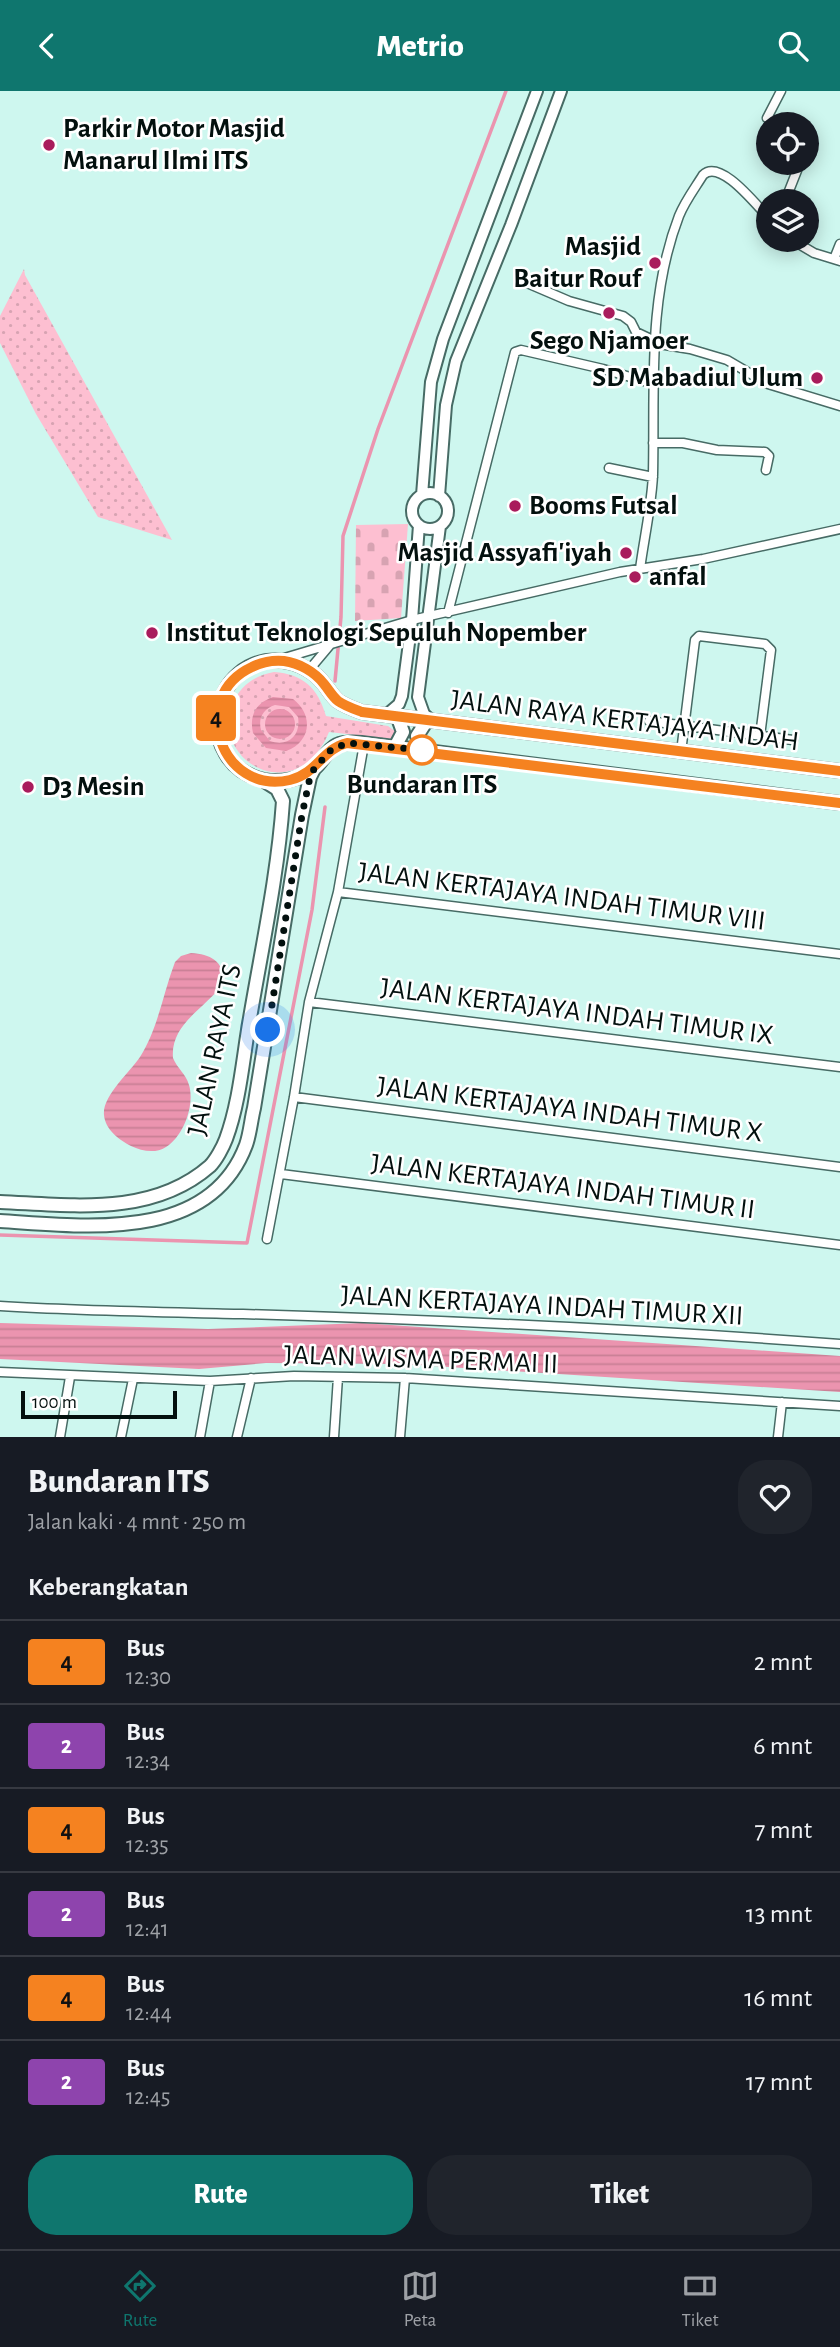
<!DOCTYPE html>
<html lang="id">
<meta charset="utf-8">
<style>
body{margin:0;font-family:"Alegreya Sans",sans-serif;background:#20242c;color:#f1f3f6;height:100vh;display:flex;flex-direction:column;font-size:26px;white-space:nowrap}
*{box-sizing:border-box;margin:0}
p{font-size:23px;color:#9ea1a6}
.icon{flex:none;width:38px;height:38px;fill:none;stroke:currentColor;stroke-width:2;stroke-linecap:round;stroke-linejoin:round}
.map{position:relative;height:1346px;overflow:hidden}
.sheet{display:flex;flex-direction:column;background:#171b24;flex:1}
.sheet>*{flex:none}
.badge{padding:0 14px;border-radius:5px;font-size:24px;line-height:46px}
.fabs{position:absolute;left:756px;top:21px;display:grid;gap:14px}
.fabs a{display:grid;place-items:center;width:63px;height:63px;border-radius:50%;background:#171b24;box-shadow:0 4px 18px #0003;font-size:35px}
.scale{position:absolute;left:21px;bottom:18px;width:156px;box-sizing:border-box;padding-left:7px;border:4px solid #03100e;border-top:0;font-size:19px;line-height:24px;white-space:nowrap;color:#03100e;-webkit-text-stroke:5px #fff;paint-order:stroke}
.you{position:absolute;width:35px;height:35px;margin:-18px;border:5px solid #fff;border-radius:50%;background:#1a73e8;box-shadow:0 0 0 10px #1a73e833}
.map>.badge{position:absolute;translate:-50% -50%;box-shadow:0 0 0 4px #fff}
h2{padding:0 28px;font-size:26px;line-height:63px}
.round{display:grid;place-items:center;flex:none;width:74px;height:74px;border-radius:28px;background:#20242c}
.overview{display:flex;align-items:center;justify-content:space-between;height:119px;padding:0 28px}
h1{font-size:33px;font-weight:800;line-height:52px}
.button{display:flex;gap:14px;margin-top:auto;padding:14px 28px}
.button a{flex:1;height:80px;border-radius:28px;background:#0f766e;color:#fff;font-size:28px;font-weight:800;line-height:80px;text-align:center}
.button a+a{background:#20242c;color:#f1f3f6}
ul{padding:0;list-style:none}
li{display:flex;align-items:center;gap:21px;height:84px;padding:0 28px;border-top:2px solid #363941}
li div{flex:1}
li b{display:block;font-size:26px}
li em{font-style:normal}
li .badge{min-width:77px;font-weight:700;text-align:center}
header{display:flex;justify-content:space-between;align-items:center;height:91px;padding:0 28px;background:#0f766e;color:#fff;font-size:32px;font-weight:800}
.tabs{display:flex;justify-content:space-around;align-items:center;height:98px;border-top:2px solid #363941;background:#171b24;font-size:19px;color:#9ea1a6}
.tabs a{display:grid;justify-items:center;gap:4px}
.tabs .active{color:#0f766e}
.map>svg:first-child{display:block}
</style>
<header><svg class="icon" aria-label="back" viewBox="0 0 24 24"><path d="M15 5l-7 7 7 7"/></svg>Metrio<svg class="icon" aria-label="search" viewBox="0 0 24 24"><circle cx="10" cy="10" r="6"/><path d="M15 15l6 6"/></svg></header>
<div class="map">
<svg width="840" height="1346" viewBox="0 0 840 1346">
<defs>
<pattern id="cemetery-stones" width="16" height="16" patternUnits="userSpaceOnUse" patternTransform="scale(1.75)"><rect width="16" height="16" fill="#fdbfd1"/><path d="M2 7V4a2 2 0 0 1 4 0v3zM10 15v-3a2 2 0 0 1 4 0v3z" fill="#d7a3b2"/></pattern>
<pattern id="park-dots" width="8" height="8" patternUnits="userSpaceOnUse" patternTransform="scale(1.75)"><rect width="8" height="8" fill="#fdbfd1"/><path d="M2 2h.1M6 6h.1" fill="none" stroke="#d7a3b2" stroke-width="1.8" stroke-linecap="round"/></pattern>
<pattern id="water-rules" width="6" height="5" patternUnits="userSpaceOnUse" patternTransform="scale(1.75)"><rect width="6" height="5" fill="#eb94af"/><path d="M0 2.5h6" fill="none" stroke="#c87f95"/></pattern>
</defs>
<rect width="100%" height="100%" fill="#cef7ef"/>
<path fill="url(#cemetery-stones)" d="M 408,433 L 401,527 L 355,530 L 356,434 Z"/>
<path fill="url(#park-dots)" d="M 24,178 L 25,184 L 172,449 L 98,426 L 36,323 L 0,252 L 0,225 Z
M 274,581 C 303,583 318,597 326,625 L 388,635 L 396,641 L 395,646 L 391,648 L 329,641 C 298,718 209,672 233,612 C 241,594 254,585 274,581 Z"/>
<path fill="url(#water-rules)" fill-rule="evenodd" d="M 273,606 L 293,608 C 314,624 311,651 286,660 L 266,657 L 253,642 C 249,624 256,612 273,606 ZM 275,614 L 289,616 L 298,626 C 301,645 288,656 270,650 L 261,639 C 258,627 263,618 275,614 Z
M265 633a15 15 0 1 1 30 0a15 15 0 1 1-30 0Z
M 191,862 C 210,863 224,870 224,891 C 207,917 170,932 173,967 C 177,977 186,983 189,994 C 195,1013 184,1045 166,1056 C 155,1063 142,1060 131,1055 C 119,1049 105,1038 104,1024 C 102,1005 130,981 140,966 C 158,938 163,902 175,871 L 181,865 Z
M 0,1232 L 208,1238 L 362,1232 L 840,1265 L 840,1301 L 402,1273 L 266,1272 L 199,1278 L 0,1268 Z"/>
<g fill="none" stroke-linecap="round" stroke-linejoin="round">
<path stroke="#eb94af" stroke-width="3.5" d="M 335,590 L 341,526 L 343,445 L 378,338 L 506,0
M 0,1144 L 247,1152 L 312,819 L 325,716"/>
<g stroke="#476b65" stroke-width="11">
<path id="minor" d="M 781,0 L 767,27 L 783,33
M 785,110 L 800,72
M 792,149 L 814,162 L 840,170
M 834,168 L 840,153
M 527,192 L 569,210 L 623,225 L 631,231 L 636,241 L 653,249
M 653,252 L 690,258 L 727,269 L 768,293 L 840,315
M 653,352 L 683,352 L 717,359 L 765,361 L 769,365 L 766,379
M 609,377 L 653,386
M 640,478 C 644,448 652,412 653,383 C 655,295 647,208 679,125 C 685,110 695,97 703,84 C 720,67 756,114 768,126
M 448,522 L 515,261 L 521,259 L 603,278 L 654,293
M 281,568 L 412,529 L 620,481 L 703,468 L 840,438
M 309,579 L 330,554
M 649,630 L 793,649
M 681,661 L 695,549 L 699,545 L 765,553 L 771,559 L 760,645
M 338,801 L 364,653
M 309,911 L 840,976
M 294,1006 L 840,1076
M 281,1083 L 840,1154
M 267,1148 L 294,1006 L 309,911 L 338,801 L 840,863
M 0,1215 C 81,1220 162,1221 243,1223 C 442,1229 642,1238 840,1253
M 0,1281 L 210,1290 L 294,1285 L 405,1287 L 840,1315
M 60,1346 L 70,1286
M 121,1346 L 133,1288
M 200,1346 L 210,1290
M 237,1346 L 251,1287
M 334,1346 L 338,1286
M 400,1346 L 405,1287
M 778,1346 L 782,1311"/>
</g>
<g stroke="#476b65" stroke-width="14">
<path id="tertiary" d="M412 420a18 18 0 1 1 36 0a18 18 0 1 1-36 0Z
M 422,404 L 431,291 L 443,248 L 537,0
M 439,405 L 446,314 L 456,270 L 511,134 L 561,0
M 385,625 L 399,613 L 402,605 L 412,529 L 419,434
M 433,631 L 424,623 L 418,606 L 440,435"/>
</g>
<g stroke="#476b65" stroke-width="16">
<path id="primary" d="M 395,656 L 403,641 L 398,627
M 422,659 L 417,645 L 426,631
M 840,680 L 362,621 C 354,618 345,615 338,610 C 332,605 329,599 324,593 C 315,581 299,572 283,570 C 209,562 191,673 264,689 C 280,692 301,689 315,677 C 322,671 327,659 337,654 C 350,648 381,655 395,656 L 840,712
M 0,1111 C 71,1114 152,1126 210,1075 C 216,1069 223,1056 226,1048 C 240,1010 243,966 250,927 C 262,856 278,783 283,710 L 277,698 L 266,691
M 0,1130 C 83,1135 209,1153 246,1054 C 250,1043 251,1029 254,1017 L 302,724 L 310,686 L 314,678"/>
</g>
<use href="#minor" stroke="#fff" stroke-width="8"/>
<use href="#tertiary" stroke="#fff" stroke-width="10"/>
<use href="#primary" stroke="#fff" stroke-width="12"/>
</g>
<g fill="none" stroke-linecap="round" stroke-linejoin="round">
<g stroke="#fff" stroke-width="16">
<path id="line" d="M 840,680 L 362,621 C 354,618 345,615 338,610 C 332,605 329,599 324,593 C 315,581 299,572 284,570 C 273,569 262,571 252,576 C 187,606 221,705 290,689 C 318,682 322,658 347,652 L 840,712"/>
</g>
<use href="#line" stroke="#f58220" stroke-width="10"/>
<path stroke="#03100e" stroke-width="7" stroke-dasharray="0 12.6" d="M 268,939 L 302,724 L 310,686 L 314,678 L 331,659 L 347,652 L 422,659"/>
</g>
<g fill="#a91c5c" stroke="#fff" stroke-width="2.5">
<circle cx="49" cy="54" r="7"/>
<circle cx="655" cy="172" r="7"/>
<circle cx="609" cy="222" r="7"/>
<circle cx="817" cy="287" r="7"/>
<circle cx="515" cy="415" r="7"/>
<circle cx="626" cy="462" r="7"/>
<circle cx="635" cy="486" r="7"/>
<circle cx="152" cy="542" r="7"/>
<circle cx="28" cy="696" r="7"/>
</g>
<circle fill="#fff" stroke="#f58220" stroke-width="3.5" cx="422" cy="659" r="14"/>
<g text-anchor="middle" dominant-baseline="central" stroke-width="5" stroke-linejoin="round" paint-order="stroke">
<g font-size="28" font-weight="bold" fill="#03100e" stroke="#fff" text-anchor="start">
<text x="63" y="38">Parkir Motor Masjid<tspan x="63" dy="32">Manarul Ilmi ITS</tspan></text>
<text x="641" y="156" text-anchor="end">Masjid<tspan x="641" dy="32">Baitur Rouf</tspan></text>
<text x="609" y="250" text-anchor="middle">Sego Njamoer</text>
<text x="803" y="287" text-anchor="end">SD Mabadiul Ulum</text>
<text x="529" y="415">Booms Futsal</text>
<text x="612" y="462" text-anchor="end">Masjid Assyafi'iyah</text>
<text x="649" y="486">anfal</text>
<text x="166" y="542">Institut Teknologi Sepuluh Nopember</text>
<text x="42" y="696">D3 Mesin</text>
</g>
<g font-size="28" fill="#03100e" stroke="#fff">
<text transform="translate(625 630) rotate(7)">JALAN RAYA KERTAJAYA INDAH</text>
<text transform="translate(562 806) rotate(7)">JALAN KERTAJAYA INDAH TIMUR VIII</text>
<text transform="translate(577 921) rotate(7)">JALAN KERTAJAYA INDAH TIMUR IX</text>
<text transform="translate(215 959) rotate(-78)">JALAN RAYA ITS</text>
<text transform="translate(570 1019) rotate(7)">JALAN KERTAJAYA INDAH TIMUR X</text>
<text transform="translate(563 1096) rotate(7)">JALAN KERTAJAYA INDAH TIMUR II</text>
<text transform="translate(542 1215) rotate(3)">JALAN KERTAJAYA INDAH TIMUR XII</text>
<text transform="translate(421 1269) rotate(2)">JALAN WISMA PERMAI II</text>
</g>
<g font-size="28" font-weight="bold" fill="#03100e" stroke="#fff">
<text x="422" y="694">Bundaran ITS</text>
</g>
</g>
</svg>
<div class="fabs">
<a><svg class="icon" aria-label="locate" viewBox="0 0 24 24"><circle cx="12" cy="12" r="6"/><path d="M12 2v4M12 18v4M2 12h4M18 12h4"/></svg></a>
<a><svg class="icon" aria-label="layers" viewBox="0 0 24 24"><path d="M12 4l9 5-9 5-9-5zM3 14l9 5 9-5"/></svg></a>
</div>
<div class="scale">100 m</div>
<div class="you" style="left:268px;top:939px"></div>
<b class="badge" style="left:216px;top:627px;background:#f58220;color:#111">4</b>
</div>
<section class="sheet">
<div class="overview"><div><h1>Bundaran ITS</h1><p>Jalan kaki · 4 mnt · 250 m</p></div><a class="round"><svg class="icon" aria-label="heart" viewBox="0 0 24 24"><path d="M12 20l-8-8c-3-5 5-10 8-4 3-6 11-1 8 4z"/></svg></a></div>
<h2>Keberangkatan</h2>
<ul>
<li><span class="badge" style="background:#f58220;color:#111">4</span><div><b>Bus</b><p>12:30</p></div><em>2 mnt</em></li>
<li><span class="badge" style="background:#8e44ad;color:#fff">2</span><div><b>Bus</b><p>12:34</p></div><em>6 mnt</em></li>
<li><span class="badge" style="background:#f58220;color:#111">4</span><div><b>Bus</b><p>12:35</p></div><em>7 mnt</em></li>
<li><span class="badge" style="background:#8e44ad;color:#fff">2</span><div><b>Bus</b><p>12:41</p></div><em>13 mnt</em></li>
<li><span class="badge" style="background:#f58220;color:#111">4</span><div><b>Bus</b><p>12:44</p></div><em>16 mnt</em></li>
<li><span class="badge" style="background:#8e44ad;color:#fff">2</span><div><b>Bus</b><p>12:45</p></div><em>17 mnt</em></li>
</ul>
<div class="button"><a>Rute</a><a>Tiket</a></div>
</section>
<nav class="tabs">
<a class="active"><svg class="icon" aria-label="directions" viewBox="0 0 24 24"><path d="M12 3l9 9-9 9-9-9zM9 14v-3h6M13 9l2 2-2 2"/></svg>Rute</a>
<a><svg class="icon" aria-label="map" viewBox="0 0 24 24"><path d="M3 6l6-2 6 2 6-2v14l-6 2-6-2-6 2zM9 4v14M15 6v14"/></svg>Peta</a>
<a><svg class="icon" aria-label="tickets" viewBox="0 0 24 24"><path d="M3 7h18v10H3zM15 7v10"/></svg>Tiket</a>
</nav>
